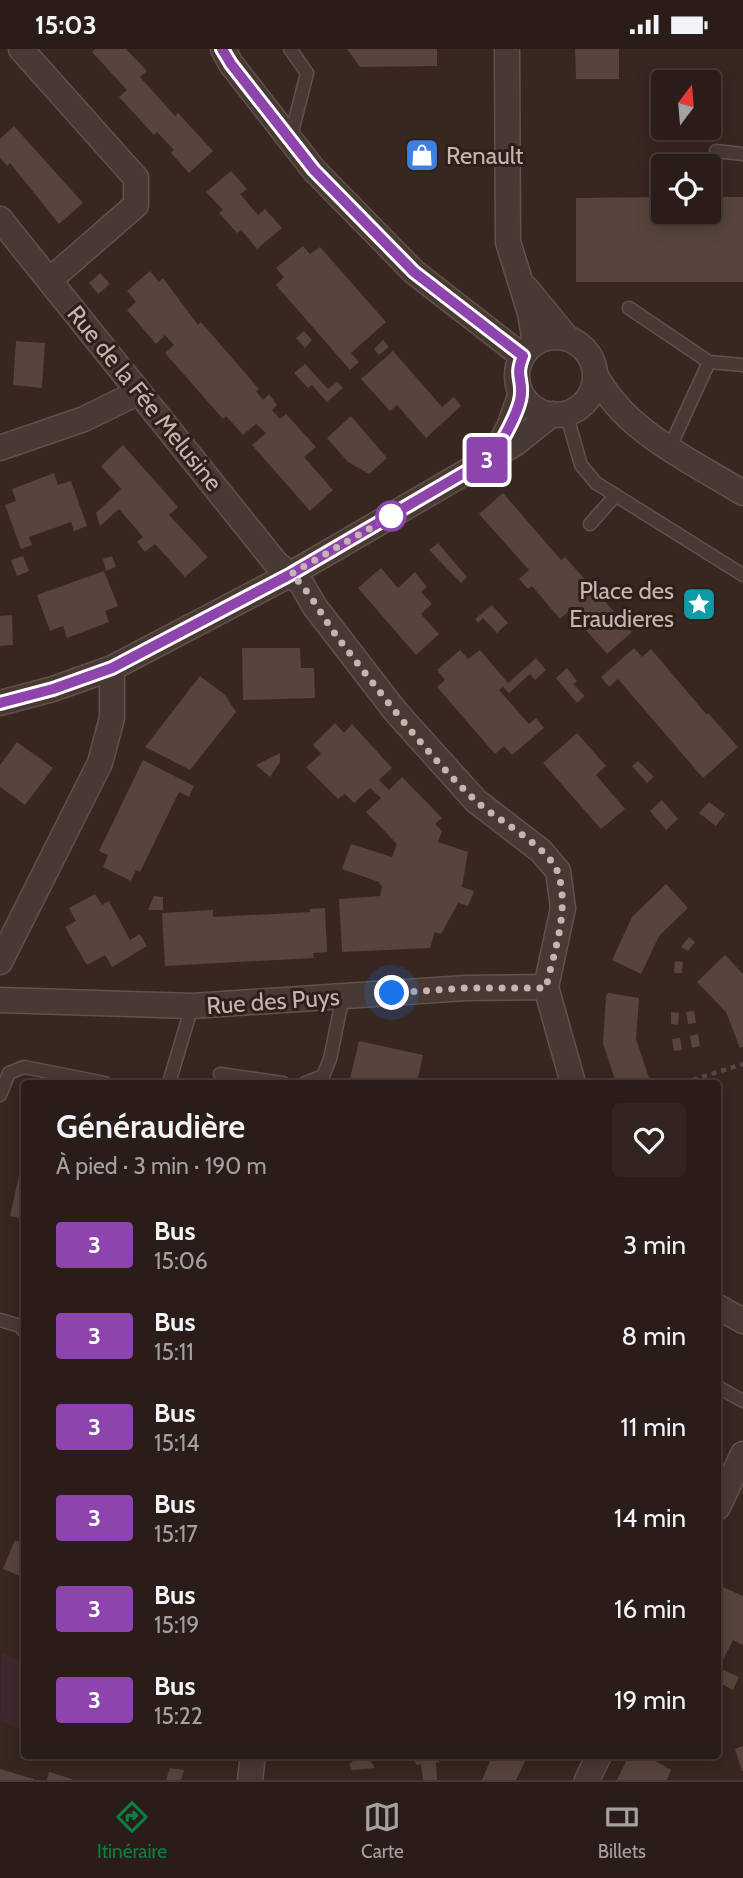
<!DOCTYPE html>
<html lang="fr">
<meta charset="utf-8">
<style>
body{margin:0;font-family:Cabin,sans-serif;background:#322521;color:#f1f3f6;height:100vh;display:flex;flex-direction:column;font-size:26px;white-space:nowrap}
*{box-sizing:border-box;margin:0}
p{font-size:23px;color:#a5a1a2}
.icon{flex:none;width:38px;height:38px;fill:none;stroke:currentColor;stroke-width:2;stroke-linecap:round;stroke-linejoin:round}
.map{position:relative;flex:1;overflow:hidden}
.sheet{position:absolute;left:21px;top:1031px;width:700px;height:679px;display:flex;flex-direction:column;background:#2a1c18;border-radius:7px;box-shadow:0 4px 18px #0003,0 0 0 2px #463a37}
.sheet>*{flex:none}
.badge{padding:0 14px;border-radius:5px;font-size:24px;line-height:46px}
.needle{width:46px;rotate:16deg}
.controls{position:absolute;left:651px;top:21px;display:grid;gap:14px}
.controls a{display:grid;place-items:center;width:70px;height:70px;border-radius:7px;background:#2a1c18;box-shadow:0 4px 18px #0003,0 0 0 2px #463a37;font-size:35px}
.you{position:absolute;width:35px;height:35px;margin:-18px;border:5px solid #fff;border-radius:50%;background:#1a73e8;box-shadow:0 0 0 10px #1a73e833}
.map>.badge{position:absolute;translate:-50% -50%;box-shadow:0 0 0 4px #fff}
.round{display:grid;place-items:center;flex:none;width:74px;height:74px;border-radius:7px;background:#322521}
.overview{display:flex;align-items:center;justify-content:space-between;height:119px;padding:0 35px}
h1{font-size:33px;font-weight:600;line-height:52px}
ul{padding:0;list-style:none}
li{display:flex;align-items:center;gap:21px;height:91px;padding:0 35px}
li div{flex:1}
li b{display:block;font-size:26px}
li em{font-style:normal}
li .badge{min-width:77px;font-weight:700;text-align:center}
.status{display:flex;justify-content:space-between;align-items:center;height:49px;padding:0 35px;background:#2a1c18;direction:ltr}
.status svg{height:19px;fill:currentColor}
.menu{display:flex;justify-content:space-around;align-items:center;height:98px;border-top:2px solid #463a37;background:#2a1c18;font-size:19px;color:#a5a1a2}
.menu a{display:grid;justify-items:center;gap:4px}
.menu .active{color:#0b8043}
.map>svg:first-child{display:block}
</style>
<div class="status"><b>15:03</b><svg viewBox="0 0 49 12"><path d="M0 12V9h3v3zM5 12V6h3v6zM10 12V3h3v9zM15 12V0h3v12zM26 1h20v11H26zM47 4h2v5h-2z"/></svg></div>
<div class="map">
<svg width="743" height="1731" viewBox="0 0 743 1731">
<rect width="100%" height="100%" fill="#382620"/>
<path fill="#402730" d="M 2,1604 L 24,1612 L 24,1682 L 0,1672 Z"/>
<path fill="#58443c" d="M 95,0 L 126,0 L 147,22 L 140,28 L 175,67 L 178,64 L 213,102 L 189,124 L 171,104 L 174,101 L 157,83 L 154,86 L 119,48 L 127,41 L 92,3 Z
M 347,0 L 437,0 L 437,17 L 360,18 Z
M 575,0 L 619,0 L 619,30 L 576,30 Z
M 14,77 L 83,154 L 59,175 L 10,114 L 7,117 L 0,109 L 0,90 Z
M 231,122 L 247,140 L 240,145 L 258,166 L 265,160 L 282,179 L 257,200 L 241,181 L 237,184 L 219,164 L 223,161 L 206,143 Z
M 663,148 L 663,163 L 709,163 L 709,148 L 743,148 L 743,233 L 576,233 L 576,149 Z
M 303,197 L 310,205 L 320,198 L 386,273 L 351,304 L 359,313 L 350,321 L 276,236 L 284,228 L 276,219 Z
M 150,222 L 159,233 L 163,229 L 198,276 L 201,273 L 259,340 L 256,342 L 263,351 L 269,345 L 277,356 L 272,361 L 280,370 L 286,365 L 316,398 L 304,408 L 333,441 L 310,462 L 252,396 L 266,384 L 256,375 L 243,386 L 226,367 L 223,370 L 165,304 L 174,296 L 165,286 L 156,295 L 127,261 L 136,253 L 127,242 Z
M 100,224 L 110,235 L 98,245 L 89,234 Z
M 304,282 L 312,291 L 305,299 L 296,289 Z
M 383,291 L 389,298 L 379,306 L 374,300 Z
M 16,292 L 45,294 L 42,339 L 13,336 Z
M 393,302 L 442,358 L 454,348 L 461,357 L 426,389 L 397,356 L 390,362 L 361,330 Z
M 305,315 L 328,340 L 337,333 L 343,339 L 327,353 L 312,336 L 308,339 L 294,324 Z
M 351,367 L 387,409 L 369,425 L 348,413 L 327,389 Z
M 123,396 L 178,458 L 169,466 L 208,508 L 185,528 L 155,495 L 145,503 L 137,493 L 143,488 L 119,460 L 100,477 L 96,464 L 121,440 L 101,417 Z
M 54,424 L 58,436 L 71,432 L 87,477 L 74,482 L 71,473 L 29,488 L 32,496 L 21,500 L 5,456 L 16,452 L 12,440 Z
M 503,444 L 561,511 L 565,508 L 632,583 L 607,605 L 569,562 L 560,570 L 532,537 L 528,540 L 519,530 L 529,521 L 479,465 Z
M 438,494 L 467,528 L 461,534 L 429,501 Z
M 23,507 L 29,522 L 17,527 L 11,511 Z
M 112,507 L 116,518 L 106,522 L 103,510 Z
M 381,519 L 398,539 L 415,523 L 427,538 L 421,543 L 432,555 L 421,565 L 439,585 L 416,606 L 358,539 Z
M 104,522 L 118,557 L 105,562 L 109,573 L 67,589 L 63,577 L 50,582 L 37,546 Z
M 492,556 L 508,574 L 497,584 L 483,569 L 478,574 L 475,570 Z
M 12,566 L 13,596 L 0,597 L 0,567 Z
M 242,599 L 300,599 L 301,619 L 314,619 L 315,649 L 243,651 Z
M 634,599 L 642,608 L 651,600 L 707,666 L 708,664 L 738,698 L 703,729 L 618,630 L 609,638 L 601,628 Z
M 460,601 L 468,610 L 480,601 L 508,634 L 536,609 L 546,621 L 535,631 L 530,625 L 509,644 L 503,638 L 499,641 L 529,675 L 536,669 L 544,679 L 512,706 L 504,697 L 495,705 L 437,638 L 445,631 L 437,621 Z
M 567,619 L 577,632 L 573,635 L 585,647 L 577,654 L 556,629 Z
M 200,627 L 225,646 L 236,663 L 190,721 L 145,698 Z
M 335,674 L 344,684 L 352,675 L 392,719 L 379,731 L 389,741 L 402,728 L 442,769 L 435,775 L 442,782 L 438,793 L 468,803 L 462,838 L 474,842 L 468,857 L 458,854 L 441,885 L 435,883 L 430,899 L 342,903 L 339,850 L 380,847 L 382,838 L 379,833 L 342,820 L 351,795 L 392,808 L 397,795 L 366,763 L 381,749 L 370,739 L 354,754 L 345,745 L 338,750 L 306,718 L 321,705 L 313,696 Z
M 577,684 L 606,717 L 596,726 L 625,760 L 601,780 L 543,714 Z
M 17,693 L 53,719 L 25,756 L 0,738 L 0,716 Z
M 280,704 L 280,713 L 270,728 L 256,716 Z
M 143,711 L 194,737 L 189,748 L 179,743 L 140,823 L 136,821 L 131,832 L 103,818 L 108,806 L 99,802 Z
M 638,712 L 654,728 L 647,734 L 632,717 Z
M 662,751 L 678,770 L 666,781 L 650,762 Z
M 709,753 L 725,765 L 716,777 L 699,764 Z
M 666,835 L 688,859 L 659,887 L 641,925 L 612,911 L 632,868 Z
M 95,845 L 102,856 L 109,852 L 130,891 L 140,885 L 147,897 L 112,918 L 105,906 L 87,916 L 65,878 L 76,872 L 69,859 Z
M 154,847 L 163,848 L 163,861 L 148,861 Z
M 325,859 L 327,903 L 313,904 L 314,909 L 165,917 L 162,864 L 213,861 L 213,868 L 310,863 L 310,860 Z
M 689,888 L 695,893 L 688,902 L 681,898 Z
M 725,906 L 743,925 L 743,998 L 740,999 L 726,963 L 697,933 Z
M 675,912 L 683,913 L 682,924 L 674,924 Z
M 609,944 L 639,949 L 636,990 L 649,1029 L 631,1034 L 616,1034 L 603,994 L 606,946 Z
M 694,962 L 696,974 L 688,975 L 686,963 Z
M 671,963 L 679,964 L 678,976 L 671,975 Z
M 698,985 L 700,997 L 692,999 L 690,987 Z
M 680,989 L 682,1001 L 674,1002 L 672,990 Z
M 359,992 L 423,1006 L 417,1034 L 349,1034 Z
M 23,1108 L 24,1109 L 24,1170 L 10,1167 Z
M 15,1491 L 24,1495 L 23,1528 L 3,1520 Z
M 723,1538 L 743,1547 L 743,1596 L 733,1591 L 719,1619 L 739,1628 L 733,1641 L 718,1633 L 718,1550 Z
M 743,1697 L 743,1722 L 742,1722 L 735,1700 Z
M 362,1706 L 367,1706 L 375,1719 L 352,1721 L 349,1715 Z
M 411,1706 L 435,1706 L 440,1714 L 436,1713 L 437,1731 L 423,1731 L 421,1715 L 417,1716 Z
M 478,1706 L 528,1706 L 516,1731 L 482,1731 L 490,1712 Z
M 629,1706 L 645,1706 L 671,1721 L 667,1731 L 617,1731 Z
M 170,1719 L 184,1721 L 181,1731 L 166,1731 Z
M 0,1720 L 34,1730 L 34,1731 L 0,1731 Z
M 49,1723 L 72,1730 L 72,1731 L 47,1731 Z"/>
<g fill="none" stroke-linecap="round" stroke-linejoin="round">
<g stroke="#60524b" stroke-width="15">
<path id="service" d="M 290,0 L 307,24 L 290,91
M 716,102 L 743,105
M 629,259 L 709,313 L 743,316
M 566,364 L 581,416 L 596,434 L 743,526
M 670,398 L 709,313
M 590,475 L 616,446
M 220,1025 L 283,1034
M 169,1034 L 192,957
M 305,1034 L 323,1027 L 330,1010 L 343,947
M 0,1046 L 9,1024 L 24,1018 L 105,1034
M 0,1271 L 20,1277 L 24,1282
M 718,1338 L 743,1352"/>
</g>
<g stroke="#60524b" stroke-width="27">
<path id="minor" d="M 21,0 L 136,129 L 136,156 L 51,230
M 223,0 L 231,15 L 314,121 L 414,223 L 522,307
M 507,0 L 508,193 L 530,264 L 535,294
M 0,170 L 276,514 L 301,534 L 315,558 L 396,663 L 476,752 L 541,802 L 558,822 L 563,859 L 546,938 L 573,1034
M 526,239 L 568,290
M517 327a39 39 0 1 1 78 0a39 39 0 1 1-78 0Z
M 595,325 C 625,383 690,411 743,444
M 0,399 L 84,370 L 137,344
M 493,407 L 509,378 L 521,344
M 0,654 L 53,640 L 112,619 L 291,525 L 516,394 L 552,365
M 0,913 L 100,714 L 112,669 L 112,619
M 0,951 L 192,957 L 466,939 L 546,938
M 718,1258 L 743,1272
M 718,1458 L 743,1405
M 250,1731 L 253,1706
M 587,1731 L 599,1706"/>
</g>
<path stroke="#5b4549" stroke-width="4.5" stroke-dasharray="5 5" stroke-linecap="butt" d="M 683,1034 L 743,1015"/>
<use href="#service" stroke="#493934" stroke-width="12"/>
<use href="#minor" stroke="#493934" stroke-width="24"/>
</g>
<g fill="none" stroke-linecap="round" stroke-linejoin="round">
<g stroke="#fff" stroke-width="16">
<path id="line" d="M 0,654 L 53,640 L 112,619 L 291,525 L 486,411 C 498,404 521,359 521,344 C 522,328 515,327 523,307 L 414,223 L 314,121 L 231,15 L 222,0"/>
</g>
<use href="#line" stroke="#8e44ad" stroke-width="10"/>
<path stroke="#c5b5ae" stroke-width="7" stroke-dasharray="0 12.6" d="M 391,467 L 291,525 C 310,542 323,569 338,589 C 381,644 424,703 475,751 C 496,771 549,797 558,824 C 570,861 554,902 546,939 L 466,939 L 392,944"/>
</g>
<defs>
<g id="shop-square" transform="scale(1.75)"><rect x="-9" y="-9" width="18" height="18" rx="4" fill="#3f7fe0" stroke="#2d1f19"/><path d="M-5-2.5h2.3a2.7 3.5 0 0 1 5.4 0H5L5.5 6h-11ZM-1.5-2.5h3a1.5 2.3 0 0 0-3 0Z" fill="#fff"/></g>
<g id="sight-square" transform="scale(1.75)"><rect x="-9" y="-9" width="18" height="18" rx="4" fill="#0f9aa8" stroke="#2d1f19"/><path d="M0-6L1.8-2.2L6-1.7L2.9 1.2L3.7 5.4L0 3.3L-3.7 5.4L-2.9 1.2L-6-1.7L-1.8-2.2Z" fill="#fff"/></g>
</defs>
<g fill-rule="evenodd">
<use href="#shop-square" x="422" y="106"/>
<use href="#sight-square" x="699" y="555"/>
</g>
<circle fill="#fff" stroke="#8e44ad" stroke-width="3.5" cx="391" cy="467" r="14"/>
<g text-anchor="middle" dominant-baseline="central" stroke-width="6" stroke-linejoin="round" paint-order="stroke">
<g font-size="24" fill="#c5b5ae" stroke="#2d1f19" text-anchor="start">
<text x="446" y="106">Renault</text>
<text x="674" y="541" text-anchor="end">Place des<tspan x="674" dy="28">Eraudieres</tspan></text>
</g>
<g font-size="24" fill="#c5b5ae" stroke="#2d1f19">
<text transform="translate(145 349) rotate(51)">Rue de la Fée Melusine</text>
<text transform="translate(273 952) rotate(-4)">Rue des Puys</text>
</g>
</g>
</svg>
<div class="controls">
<a><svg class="needle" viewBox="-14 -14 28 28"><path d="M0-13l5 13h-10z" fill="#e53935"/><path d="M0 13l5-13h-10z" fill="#a5a1a2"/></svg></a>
<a><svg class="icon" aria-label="locate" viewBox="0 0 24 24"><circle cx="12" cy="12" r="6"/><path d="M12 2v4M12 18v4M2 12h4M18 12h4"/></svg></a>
</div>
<div class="you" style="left:392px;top:944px"></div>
<b class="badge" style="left:487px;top:411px;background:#8e44ad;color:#fff">3</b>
<section class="sheet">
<div class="overview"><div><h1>Généraudière</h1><p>À pied · 3 min · 190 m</p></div><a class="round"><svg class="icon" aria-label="heart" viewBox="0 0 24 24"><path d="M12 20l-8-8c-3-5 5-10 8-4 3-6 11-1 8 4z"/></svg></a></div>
<ul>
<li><span class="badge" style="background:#8e44ad;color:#fff">3</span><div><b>Bus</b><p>15:06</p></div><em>3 min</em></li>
<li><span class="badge" style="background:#8e44ad;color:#fff">3</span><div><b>Bus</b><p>15:11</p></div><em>8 min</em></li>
<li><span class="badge" style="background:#8e44ad;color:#fff">3</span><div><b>Bus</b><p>15:14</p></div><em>11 min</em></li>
<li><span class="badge" style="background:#8e44ad;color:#fff">3</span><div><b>Bus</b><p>15:17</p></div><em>14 min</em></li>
<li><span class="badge" style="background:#8e44ad;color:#fff">3</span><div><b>Bus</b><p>15:19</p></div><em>16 min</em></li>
<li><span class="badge" style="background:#8e44ad;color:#fff">3</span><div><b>Bus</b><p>15:22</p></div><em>19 min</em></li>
</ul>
</section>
</div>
<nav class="menu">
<a class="active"><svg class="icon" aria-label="directions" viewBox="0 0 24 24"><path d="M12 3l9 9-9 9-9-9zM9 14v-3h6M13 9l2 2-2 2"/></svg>Itinéraire</a>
<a><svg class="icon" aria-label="map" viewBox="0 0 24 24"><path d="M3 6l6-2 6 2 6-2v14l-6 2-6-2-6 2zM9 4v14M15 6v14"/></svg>Carte</a>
<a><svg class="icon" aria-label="tickets" viewBox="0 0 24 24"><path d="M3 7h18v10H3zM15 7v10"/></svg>Billets</a>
</nav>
